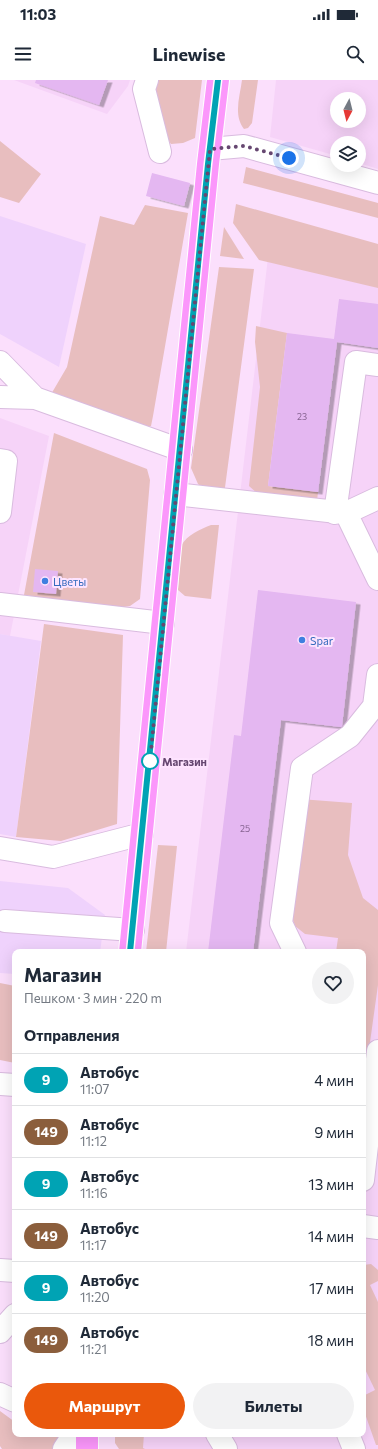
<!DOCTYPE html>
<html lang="ru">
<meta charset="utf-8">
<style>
body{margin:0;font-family:Commissioner,sans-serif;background:#f2f2f3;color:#1f2937;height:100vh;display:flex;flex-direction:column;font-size:15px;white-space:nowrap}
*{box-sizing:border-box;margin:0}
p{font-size:13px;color:#747a83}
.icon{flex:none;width:22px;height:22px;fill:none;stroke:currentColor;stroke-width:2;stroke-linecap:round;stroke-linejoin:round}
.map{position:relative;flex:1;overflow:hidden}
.sheet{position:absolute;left:12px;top:869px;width:354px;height:488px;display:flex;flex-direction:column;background:#fff;border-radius:8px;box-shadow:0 4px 16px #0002}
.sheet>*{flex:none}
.badge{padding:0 8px;border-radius:13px;font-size:14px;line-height:26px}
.needle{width:26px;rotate:187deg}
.buttons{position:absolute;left:330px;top:12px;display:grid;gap:8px}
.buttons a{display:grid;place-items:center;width:36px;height:36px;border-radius:50%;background:#fff;box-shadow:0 4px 16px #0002;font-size:20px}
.you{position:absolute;width:20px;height:20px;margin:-10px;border:3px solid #fff;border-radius:50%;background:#1a73e8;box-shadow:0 0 0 6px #1a73e833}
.map>.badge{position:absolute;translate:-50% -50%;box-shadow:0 0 0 2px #fff}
h2{padding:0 12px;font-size:15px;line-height:36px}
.round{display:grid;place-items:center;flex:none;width:42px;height:42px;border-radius:21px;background:#f2f2f3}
.head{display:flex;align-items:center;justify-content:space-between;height:68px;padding:0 12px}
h1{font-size:19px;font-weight:700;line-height:30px}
.cta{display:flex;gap:8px;margin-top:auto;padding:8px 12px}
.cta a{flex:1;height:46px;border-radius:24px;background:#ea580c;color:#fff;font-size:16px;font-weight:700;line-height:46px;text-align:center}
.cta a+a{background:#f2f2f3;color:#1f2937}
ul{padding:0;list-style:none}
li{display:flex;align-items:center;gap:12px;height:52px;padding:0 12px;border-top:1px solid #e0e1e3}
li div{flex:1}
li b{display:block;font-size:15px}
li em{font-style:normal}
li .badge{min-width:44px;font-weight:700;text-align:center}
.status{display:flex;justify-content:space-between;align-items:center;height:28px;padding:0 20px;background:#fff;direction:ltr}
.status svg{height:11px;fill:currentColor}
header{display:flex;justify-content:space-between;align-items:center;height:52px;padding:0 12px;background:#fff;font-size:18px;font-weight:700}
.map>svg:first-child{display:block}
</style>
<div class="status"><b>11:03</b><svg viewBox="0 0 49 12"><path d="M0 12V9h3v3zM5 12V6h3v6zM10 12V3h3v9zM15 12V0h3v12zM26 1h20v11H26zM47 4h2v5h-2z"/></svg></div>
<header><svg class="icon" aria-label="menu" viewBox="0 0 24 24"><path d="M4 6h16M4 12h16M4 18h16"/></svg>Linewise<svg class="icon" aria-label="search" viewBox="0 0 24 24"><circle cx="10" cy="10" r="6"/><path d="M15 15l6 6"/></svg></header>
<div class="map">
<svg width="378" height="1369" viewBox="0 0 378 1369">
<defs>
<filter id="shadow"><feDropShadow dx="4.5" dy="2.5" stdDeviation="0" flood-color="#0004"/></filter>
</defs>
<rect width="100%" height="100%" fill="#fbdffc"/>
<path fill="#f6d3f8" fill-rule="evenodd" d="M 14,0 L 130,0 L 128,6 L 107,34 Z
M 276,0 L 378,0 L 378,89 L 359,83 L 359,63 L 337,63 L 337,76 L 270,57 ZM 337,19 L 359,19 L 359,41 L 337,41 Z
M 271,152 L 378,188 L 378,1369 L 141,1369 L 140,1354 L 363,1354 L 363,872 L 186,872 Z
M 0,338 L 49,356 L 10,556 L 0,554 Z"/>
<path fill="#efd2fc" d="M 0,136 L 86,164 L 59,287 L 0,254 Z
M 0,554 L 41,561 L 16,757 L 0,754 Z
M 0,801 L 68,808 L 105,835 L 100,872 L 15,872 L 15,894 L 0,893 Z"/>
<path fill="#e8bebf" d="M 153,0 L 202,0 L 195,58 L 183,63 L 171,64 L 161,50 Z
M 242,0 L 258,0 L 252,43 L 248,48 L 244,49 C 233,35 240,16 242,0 Z
M 0,61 L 41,94 L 19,123 L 0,117 Z
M 246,87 L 378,123 L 378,138 L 243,103 Z
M 236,124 L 378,164 L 378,208 L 259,180 L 233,143 Z
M 145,125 L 188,133 L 153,336 L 151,346 L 137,350 L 50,316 L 67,287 L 100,136 L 134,145 Z
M 224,147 L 244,179 L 220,176 Z
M 219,187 L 254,189 L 224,415 L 207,412 L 198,404 L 191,388 Z
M 256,246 L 287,253 L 268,406 L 318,412 L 317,421 L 258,414 L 249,406 L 260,307 L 255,262 Z
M 54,353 L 147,389 L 150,400 L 140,519 L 130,526 L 117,528 L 24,515 Z
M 211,445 L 219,445 L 211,519 L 185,516 L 178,510 L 181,466 C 188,454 199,450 211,445 Z
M 44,544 L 123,555 L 117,744 L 61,761 L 16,757 Z
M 300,719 L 352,723 L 348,775 L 363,818 L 378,830 L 378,905 L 363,1012 L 363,872 L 336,872 L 338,858 L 305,854 L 295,846 L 291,834 Z
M 158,765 L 177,766 L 166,872 L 146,872 Z
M 0,903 L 15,906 L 15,983 L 0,980 Z
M 371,1184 L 378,1190 L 378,1201 L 370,1205 L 378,1222 L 378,1365 L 376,1365 L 363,1328 L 363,1316 L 375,1310 L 363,1285 L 363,1185 Z
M 0,1331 L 15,1342 L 15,1354 L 65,1354 L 56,1369 L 2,1369 L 0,1366 Z
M 115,1354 L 144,1354 L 143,1368 L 145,1369 L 119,1369 L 115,1363 Z"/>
<path fill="#e4b7f1" filter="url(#shadow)" d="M 36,0 L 108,0 L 99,25 L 35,3 Z
M 152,93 L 190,103 L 184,126 L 146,116 Z
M 339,219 L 378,224 L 378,268 L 337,262 L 318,412 L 268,406 L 287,253 L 334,259 Z
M 35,489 L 58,491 L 56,514 L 33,512 Z
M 258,510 L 356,522 L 342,646 L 341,647 L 281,640 L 253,872 L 208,872 L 234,655 L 241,656 Z"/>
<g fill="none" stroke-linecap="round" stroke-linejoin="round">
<g stroke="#d9bbdf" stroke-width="24">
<path id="minor" d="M 147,0 L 144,9 L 160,72
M 210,69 L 244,66 L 378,103
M 0,282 L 35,318 L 181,370
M 0,317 L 35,318
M 0,380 L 6,381 L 0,432
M 175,414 L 346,433 L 378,499
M 335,433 L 356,282 L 378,285
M 346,433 L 378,418
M 0,524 L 163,543
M 0,768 L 53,777 L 142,754
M 5,841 L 133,850
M 295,872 L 281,843 L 302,688 L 350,656 L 374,626 L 378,595
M 0,1004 L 15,1005
M 363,1100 L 378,971
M 363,1146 L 378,1148
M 0,1190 L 15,1191
M 0,1252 L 15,1235
M 0,1314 L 15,1321
M 217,1354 L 226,1369
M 348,1354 L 354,1369
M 64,1369 L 74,1354"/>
</g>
<g stroke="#fff" stroke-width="24">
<path id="major" d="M 130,872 L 208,84 L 218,0
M 87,1354 L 87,1369"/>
</g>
<use href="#minor" stroke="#fff" stroke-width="22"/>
<use href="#major" stroke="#fb97fb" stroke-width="22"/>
</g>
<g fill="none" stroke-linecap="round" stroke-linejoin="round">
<g stroke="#fff" stroke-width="9">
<path id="line" d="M 130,872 L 208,84 L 218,0"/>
</g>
<use href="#line" stroke="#00a3b4" stroke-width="6"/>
<path stroke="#664771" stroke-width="4" stroke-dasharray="0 7.2" d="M 150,681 L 210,69 L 244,66 L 289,78"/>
</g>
<g fill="#3f7fe0" stroke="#fee4ff" stroke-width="1.5">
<circle cx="45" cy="501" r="4"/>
<circle cx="302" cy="560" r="4"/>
</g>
<circle fill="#fff" stroke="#00a3b4" stroke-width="2" cx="150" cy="681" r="8"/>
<g text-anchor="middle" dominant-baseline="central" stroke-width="4" stroke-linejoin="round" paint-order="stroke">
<g font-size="9" fill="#866391">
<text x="302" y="336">23</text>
<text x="245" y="748">25</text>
</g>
<g font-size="11" fill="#366cbe" stroke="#fee4ff" text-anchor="start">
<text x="53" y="501">Цветы</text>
<text x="310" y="560">Spar</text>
</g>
<g font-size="11" font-weight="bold" fill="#664771" stroke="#fee4ff" text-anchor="start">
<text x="162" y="681">Магазин</text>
</g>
</g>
</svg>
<div class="buttons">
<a><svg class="needle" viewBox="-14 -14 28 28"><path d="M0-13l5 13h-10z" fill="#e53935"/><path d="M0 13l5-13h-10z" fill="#747a83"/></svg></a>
<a><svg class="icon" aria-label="layers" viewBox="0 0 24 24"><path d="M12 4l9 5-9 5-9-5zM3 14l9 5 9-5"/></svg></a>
</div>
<div class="you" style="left:289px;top:78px"></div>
<section class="sheet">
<div class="head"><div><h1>Магазин</h1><p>Пешком · 3 мин · 220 m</p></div><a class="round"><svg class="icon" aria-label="heart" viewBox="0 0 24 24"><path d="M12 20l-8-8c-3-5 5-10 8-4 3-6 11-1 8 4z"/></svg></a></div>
<h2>Отправления</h2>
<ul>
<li><span class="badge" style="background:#00a3b4;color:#fff">9</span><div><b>Автобус</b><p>11:07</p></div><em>4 мин</em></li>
<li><span class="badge" style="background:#8b5e3c;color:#fff">149</span><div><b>Автобус</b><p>11:12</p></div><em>9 мин</em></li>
<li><span class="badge" style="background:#00a3b4;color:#fff">9</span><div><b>Автобус</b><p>11:16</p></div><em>13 мин</em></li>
<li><span class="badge" style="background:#8b5e3c;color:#fff">149</span><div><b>Автобус</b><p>11:17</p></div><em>14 мин</em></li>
<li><span class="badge" style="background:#00a3b4;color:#fff">9</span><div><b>Автобус</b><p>11:20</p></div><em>17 мин</em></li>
<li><span class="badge" style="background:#8b5e3c;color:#fff">149</span><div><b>Автобус</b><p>11:21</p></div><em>18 мин</em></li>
</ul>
<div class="cta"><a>Маршрут</a><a>Билеты</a></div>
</section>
</div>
